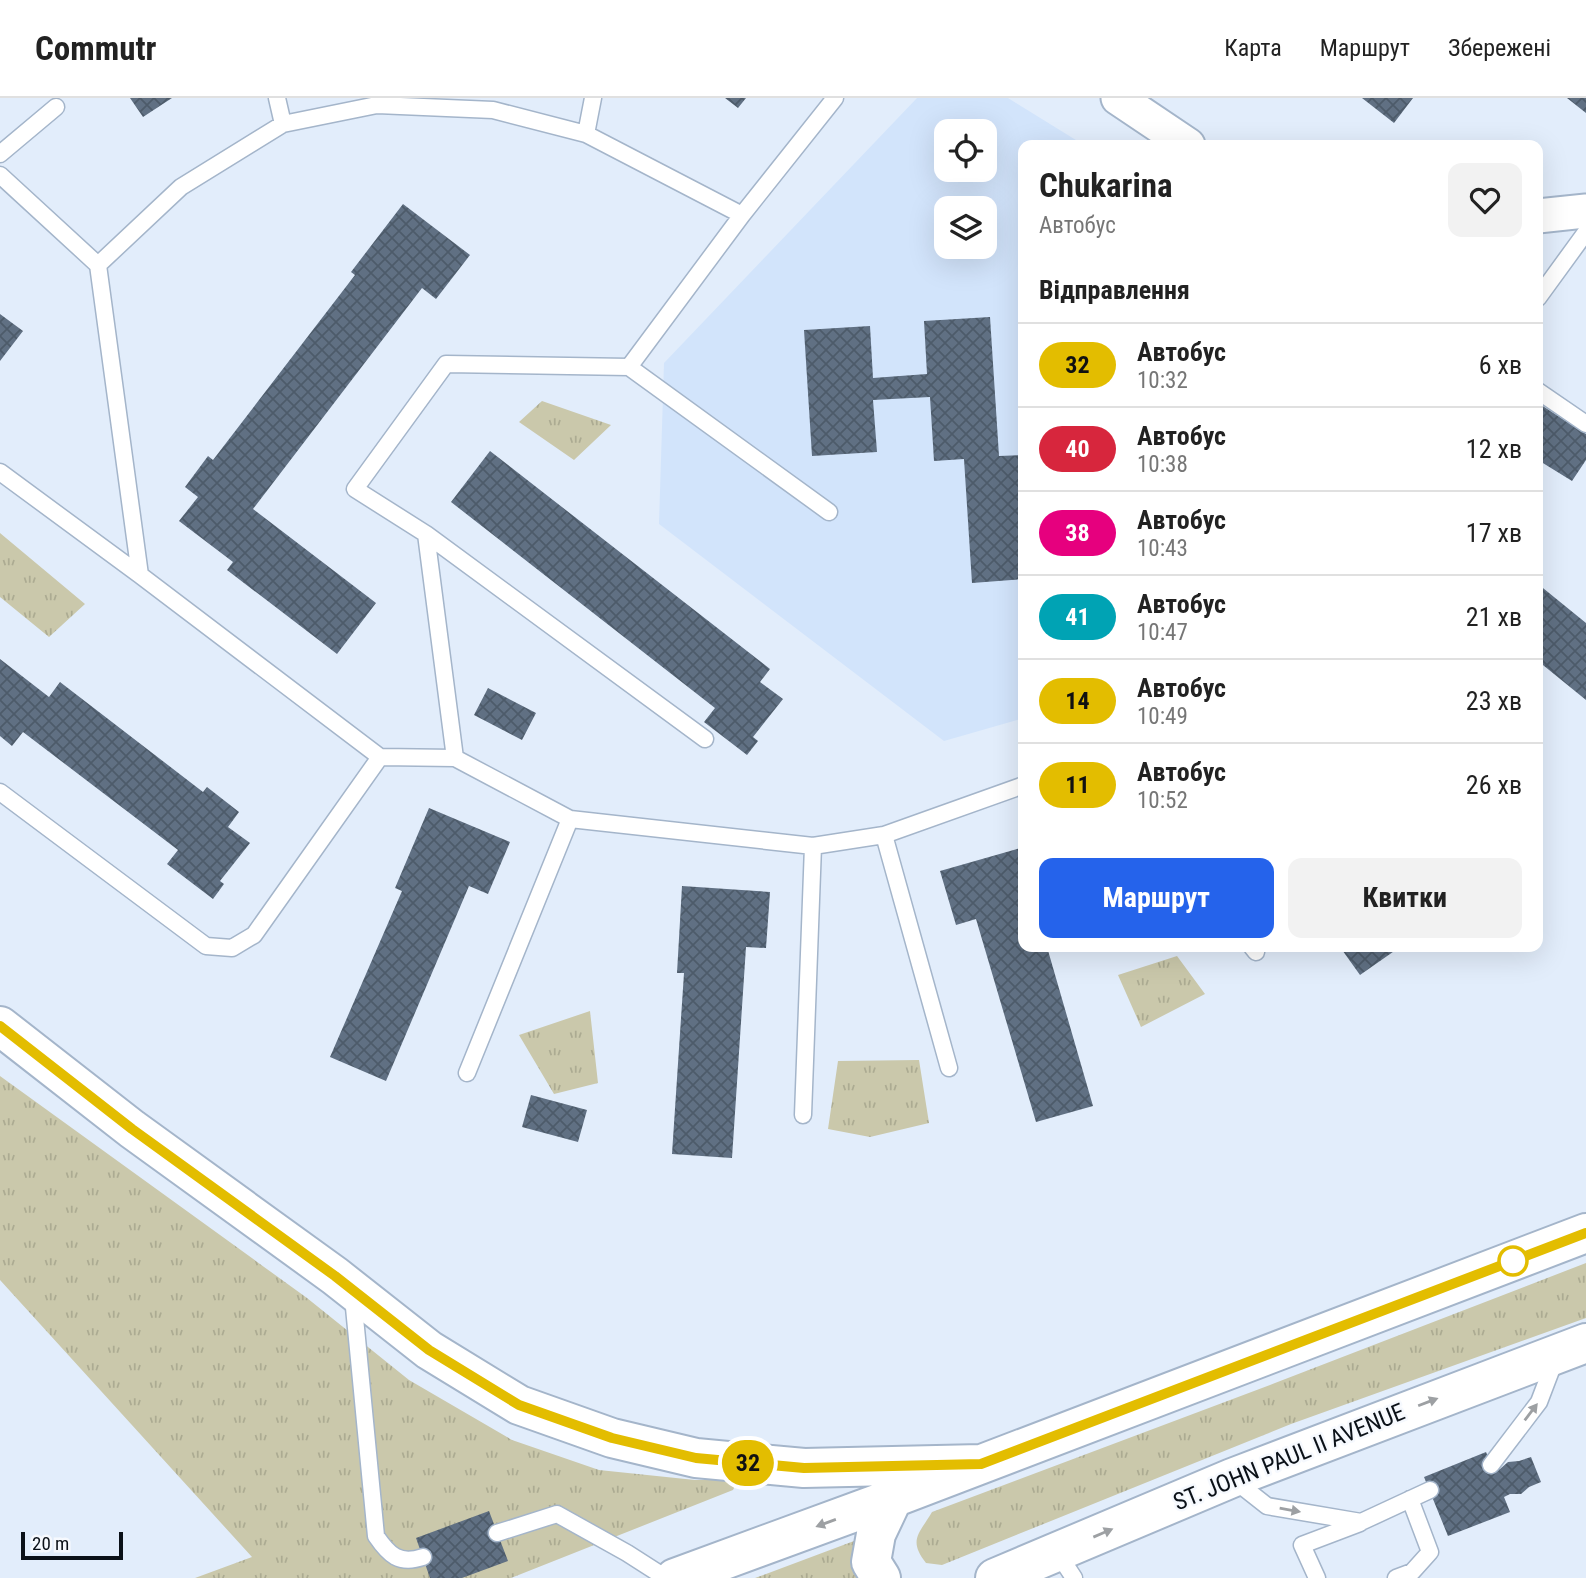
<!DOCTYPE html>
<html lang="uk">
<meta charset="utf-8">
<style>
body{margin:0;font-family:"Roboto Condensed",sans-serif;background:#f2f2f2;color:#222;height:100vh;display:flex;flex-direction:column;font-size:26px;white-space:nowrap}
*{box-sizing:border-box;margin:0}
p{font-size:23px;color:#767676}
.icon{flex:none;width:38px;height:38px;fill:none;stroke:currentColor;stroke-width:2;stroke-linecap:round;stroke-linejoin:round}
.map{position:relative;flex:1;overflow:hidden}
.details{position:absolute;left:1018px;top:42px;width:525px;height:812px;display:flex;flex-direction:column;background:#fff;border-radius:14px;box-shadow:0 7px 28px #0002}
.details>*{flex:none}
.badge{padding:0 14px;border-radius:23px;font-size:24px;line-height:46px}
.fabs{position:absolute;left:934px;top:21px;display:grid;gap:14px}
.fabs a{display:grid;place-items:center;width:63px;height:63px;border-radius:14px;background:#fff;box-shadow:0 7px 28px #0002;font-size:35px}
.scale{position:absolute;left:21px;bottom:18px;width:102px;box-sizing:border-box;padding-left:7px;border:4px solid #0b1118;border-top:0;font-size:19px;line-height:24px;white-space:nowrap;color:#0b1118;-webkit-text-stroke:5px #f6f9fe;paint-order:stroke}
.map>.badge{position:absolute;translate:-50% -50%;box-shadow:0 0 0 4px #fff}
h2{padding:0 21px;font-size:26px;line-height:63px}
.round{display:grid;place-items:center;flex:none;width:74px;height:74px;border-radius:14px;background:#f2f2f2}
.head{display:flex;align-items:center;justify-content:space-between;height:119px;padding:0 21px}
h1{font-size:33px;font-weight:700;line-height:52px}
.primary-button{display:flex;gap:14px;margin-top:auto;padding:14px 21px}
.primary-button a{flex:1;height:80px;border-radius:14px;background:#2563eb;color:#fff;font-size:28px;font-weight:700;line-height:80px;text-align:center}
.primary-button a+a{background:#f2f2f2;color:#222}
ul{padding:0;list-style:none}
li{display:flex;align-items:center;gap:21px;height:84px;padding:0 21px;border-top:2px solid #e0e0e0}
li div{flex:1}
li b{display:block;font-size:26px}
li em{font-style:normal}
li .badge{min-width:77px;font-weight:700;text-align:center}
header{display:flex;align-items:center;gap:42px;box-sizing:border-box;height:98px;padding:0 35px;background:#fff;border-bottom:2px solid #e0e0e0}
header strong{font-size:33px}
nav{display:flex;gap:38px;margin-inline-start:auto;font-size:24px}
.map>svg:first-child{display:block}
</style>
<header>
<strong>Commutr</strong>
<nav><a>Карта</a><a>Маршрут</a><a>Збережені</a></nav>
</header>
<div class="map">
<svg width="1586" height="1480" viewBox="0 0 1586 1480">
<defs>
<pattern id="grass-tufts" width="24" height="20" patternUnits="userSpaceOnUse" patternTransform="scale(1.75)"><rect width="24" height="20" fill="#cac8ab"/><path d="M3 7l-1-3M5 7V3M7 7l1-3M15 17l-1-3M17 17v-4M19 17l1-3" fill="none" stroke="#acab92"/></pattern>
<pattern id="building-cross-hatch" width="8" height="8" patternUnits="userSpaceOnUse" patternTransform="scale(1.75)"><rect width="8" height="8" fill="#607083"/><path d="M0 0l8 8M0 8l8-8" fill="none" stroke="#4d5b6a"/></pattern>
</defs>
<rect width="100%" height="100%" fill="#e2edfb"/>
<path fill="#d2e4fb" fill-rule="evenodd" d="M 917,0 L 1008,0 L 1084,47 L 1024,47 L 1024,620 L 944,643 L 659,426 L 664,265 ZM 947,33 L 985,33 L 985,72 L 947,72 ZM 947,110 L 985,110 L 985,149 L 947,149 Z"/>
<path fill="url(#grass-tufts)" d="M 542,303 L 611,327 L 574,362 L 519,324 Z
M 0,435 L 85,506 L 49,539 L 0,499 Z
M 1177,858 L 1205,896 L 1141,929 L 1118,877 Z
M 590,913 L 598,985 L 554,996 L 519,937 Z
M 919,962 L 929,1025 L 870,1039 L 828,1031 L 838,963 Z
M 0,978 L 307,1200 L 409,1282 L 512,1342 L 599,1372 L 695,1382 L 738,1382 L 733,1392 L 511,1480 L 195,1480 L 252,1459 L 0,1182 Z
M 1586,1165 L 1586,1220 L 1291,1326 L 942,1467 L 926,1465 C 908,1442 919,1436 932,1414 L 1275,1285 Z
M 854,1443 L 856,1469 L 860,1480 L 755,1480 Z"/>
<path fill="url(#building-cross-hatch)" d="M 130,0 L 172,0 L 143,19 Z
M 725,0 L 746,0 L 738,10 Z
M 1362,0 L 1413,0 L 1394,25 Z
M 1567,0 L 1586,0 L 1586,15 Z
M 403,106 L 470,157 L 436,201 L 422,190 L 253,411 L 376,505 L 337,556 L 227,472 L 233,464 L 179,423 L 198,399 L 185,389 L 208,358 L 213,362 L 355,177 L 351,174 Z
M 0,216 L 23,233 L 0,263 Z
M 990,219 L 999,358 L 1024,357 L 1024,481 L 972,485 L 964,361 L 934,363 L 930,299 L 873,302 L 877,354 L 812,358 L 804,232 L 870,228 L 873,280 L 927,276 L 924,223 Z
M 1538,305 L 1586,336 L 1586,362 L 1572,383 L 1538,362 Z
M 490,353 L 770,571 L 760,584 L 783,601 L 753,639 L 758,643 L 747,657 L 704,624 L 715,610 L 451,404 Z
M 1538,486 L 1586,525 L 1586,602 L 1538,563 Z
M 0,561 L 49,599 L 60,584 L 203,694 L 207,689 L 239,714 L 228,729 L 250,745 L 220,783 L 224,786 L 213,801 L 167,766 L 178,752 L 23,634 L 12,648 L 0,638 Z
M 488,590 L 536,615 L 522,642 L 474,617 Z
M 429,710 L 510,744 L 488,796 L 469,788 L 386,983 L 330,959 L 402,793 L 395,790 Z
M 1024,749 L 1024,849 L 1047,849 L 1093,1008 L 1036,1024 L 976,821 L 956,827 L 940,773 Z
M 682,788 L 770,794 L 766,850 L 746,849 L 732,1060 L 672,1056 L 684,875 L 677,875 Z
M 1340,849 L 1400,849 L 1360,877 Z
M 531,997 L 587,1012 L 578,1044 L 522,1029 Z
M 1486,1354 L 1494,1373 L 1500,1371 L 1508,1364 L 1519,1363 L 1531,1359 L 1541,1384 L 1529,1389 L 1521,1396 L 1510,1396 L 1504,1399 L 1510,1414 L 1448,1438 L 1424,1379 Z
M 489,1413 L 508,1463 L 462,1480 L 430,1480 L 416,1440 Z"/>
<g fill="none" stroke-linecap="round" stroke-linejoin="round">
<g stroke="#a4b5ca" stroke-width="19">
<path id="lane" d="M 277,0 L 283,26
M 586,36 L 593,0
M 0,56 L 56,9
M 0,77 L 98,167 L 140,477
M 98,167 L 181,89 L 283,26 L 377,7 L 493,12 L 586,36 L 742,117
M 1538,200 L 1586,134
M 629,269 L 829,414
M 1538,293 L 1586,326
M 0,374 L 140,477 L 380,659 L 455,660 L 570,721 L 813,748 L 884,737 L 1024,687
M 426,436 L 705,641
M 455,660 L 426,436 L 355,391 L 446,266 L 629,269 L 742,117 L 835,0
M 0,694 L 206,848 L 232,850 L 254,837 L 380,659
M 884,737 L 949,970
M 1252,849 L 1256,854
M 467,975 L 570,721
M 803,1017 L 813,748
M 353,1199 L 376,1438 C 389,1457 399,1467 423,1459
M 1491,1367 L 1539,1304 L 1555,1262
M 1234,1382 L 1267,1408 L 1361,1424 L 1430,1392
M 497,1435 L 557,1416 L 627,1455 L 666,1480
M 1057,1454 L 1074,1480
M 1317,1480 L 1302,1447 L 1360,1425
M 1396,1480 L 1412,1474 L 1430,1454 L 1410,1401"/>
</g>
<g stroke="#a4b5ca" stroke-width="37">
<path id="street" d="M 1118,0 L 1188,47
M 1538,118 L 1586,113"/>
</g>
<g stroke="#a4b5ca" stroke-width="42">
<path id="secondary" d="M 0,928 L 132,1031 L 335,1178 L 429,1252 L 519,1307 L 612,1340 L 696,1360 L 804,1370 L 981,1366
M 675,1480 L 893,1400 L 1586,1135
M 881,1480 L 871,1464 L 876,1436 L 893,1400
M 995,1480 L 1232,1380 L 1586,1245"/>
</g>
<use href="#lane" stroke="#fff" stroke-width="16"/>
<use href="#street" stroke="#fff" stroke-width="33"/>
<use href="#secondary" stroke="#fff" stroke-width="38"/>
</g>
<defs><path id="oneway-solid" d="M-6-.8H1V-3.2L6.5 0L1 3.2V.8H-6Z" transform="scale(1.75)"/></defs>
<g fill="#9da0a3">
<use href="#oneway-solid" transform="translate(1428 1304) rotate(-21)"/>
<use href="#oneway-solid" transform="translate(1531 1314) rotate(-53)"/>
<use href="#oneway-solid" transform="translate(1290 1412) rotate(10)"/>
<use href="#oneway-solid" transform="translate(826 1425) rotate(160)"/>
<use href="#oneway-solid" transform="translate(1103 1435) rotate(-23)"/>
</g>
<g fill="none" stroke-linecap="round" stroke-linejoin="round">
<g stroke="#fff" stroke-width="16">
<path id="line" d="M 0,928 L 132,1031 L 335,1178 L 429,1252 L 519,1307 L 612,1340 L 696,1360 L 804,1370 L 981,1366 L 1586,1135"/>
</g>
<use href="#line" stroke="#e3bd00" stroke-width="10"/>
</g>
<circle fill="#fff" stroke="#e3bd00" stroke-width="3.5" cx="1513" cy="1163" r="14"/>
<g text-anchor="middle" dominant-baseline="central" stroke-width="5" stroke-linejoin="round" paint-order="stroke">
<g font-size="24" fill="#0b1118" stroke="#f6f9fe">
<text transform="translate(1289 1359) rotate(-22)">ST. JOHN PAUL II AVENUE</text>
</g>
</g>
</svg>
<div class="fabs">
<a><svg class="icon" aria-label="locate" viewBox="0 0 24 24"><circle cx="12" cy="12" r="6"/><path d="M12 2v4M12 18v4M2 12h4M18 12h4"/></svg></a>
<a><svg class="icon" aria-label="layers" viewBox="0 0 24 24"><path d="M12 4l9 5-9 5-9-5zM3 14l9 5 9-5"/></svg></a>
</div>
<div class="scale">20 m</div>
<b class="badge" style="left:748px;top:1365px;background:#e3bd00;color:#111">32</b>
<section class="details">
<div class="head"><div><h1>Chukarina</h1><p>Автобус</p></div><a class="round"><svg class="icon" aria-label="heart" viewBox="0 0 24 24"><path d="M12 20l-8-8c-3-5 5-10 8-4 3-6 11-1 8 4z"/></svg></a></div>
<h2>Відправлення</h2>
<ul>
<li><span class="badge" style="background:#e3bd00;color:#111">32</span><div><b>Автобус</b><p>10:32</p></div><em>6 хв</em></li>
<li><span class="badge" style="background:#d7263d;color:#fff">40</span><div><b>Автобус</b><p>10:38</p></div><em>12 хв</em></li>
<li><span class="badge" style="background:#e6007e;color:#fff">38</span><div><b>Автобус</b><p>10:43</p></div><em>17 хв</em></li>
<li><span class="badge" style="background:#00a3b4;color:#fff">41</span><div><b>Автобус</b><p>10:47</p></div><em>21 хв</em></li>
<li><span class="badge" style="background:#e3bd00;color:#111">14</span><div><b>Автобус</b><p>10:49</p></div><em>23 хв</em></li>
<li><span class="badge" style="background:#e3bd00;color:#111">11</span><div><b>Автобус</b><p>10:52</p></div><em>26 хв</em></li>
</ul>
<div class="primary-button"><a>Маршрут</a><a>Квитки</a></div>
</section>
</div>
